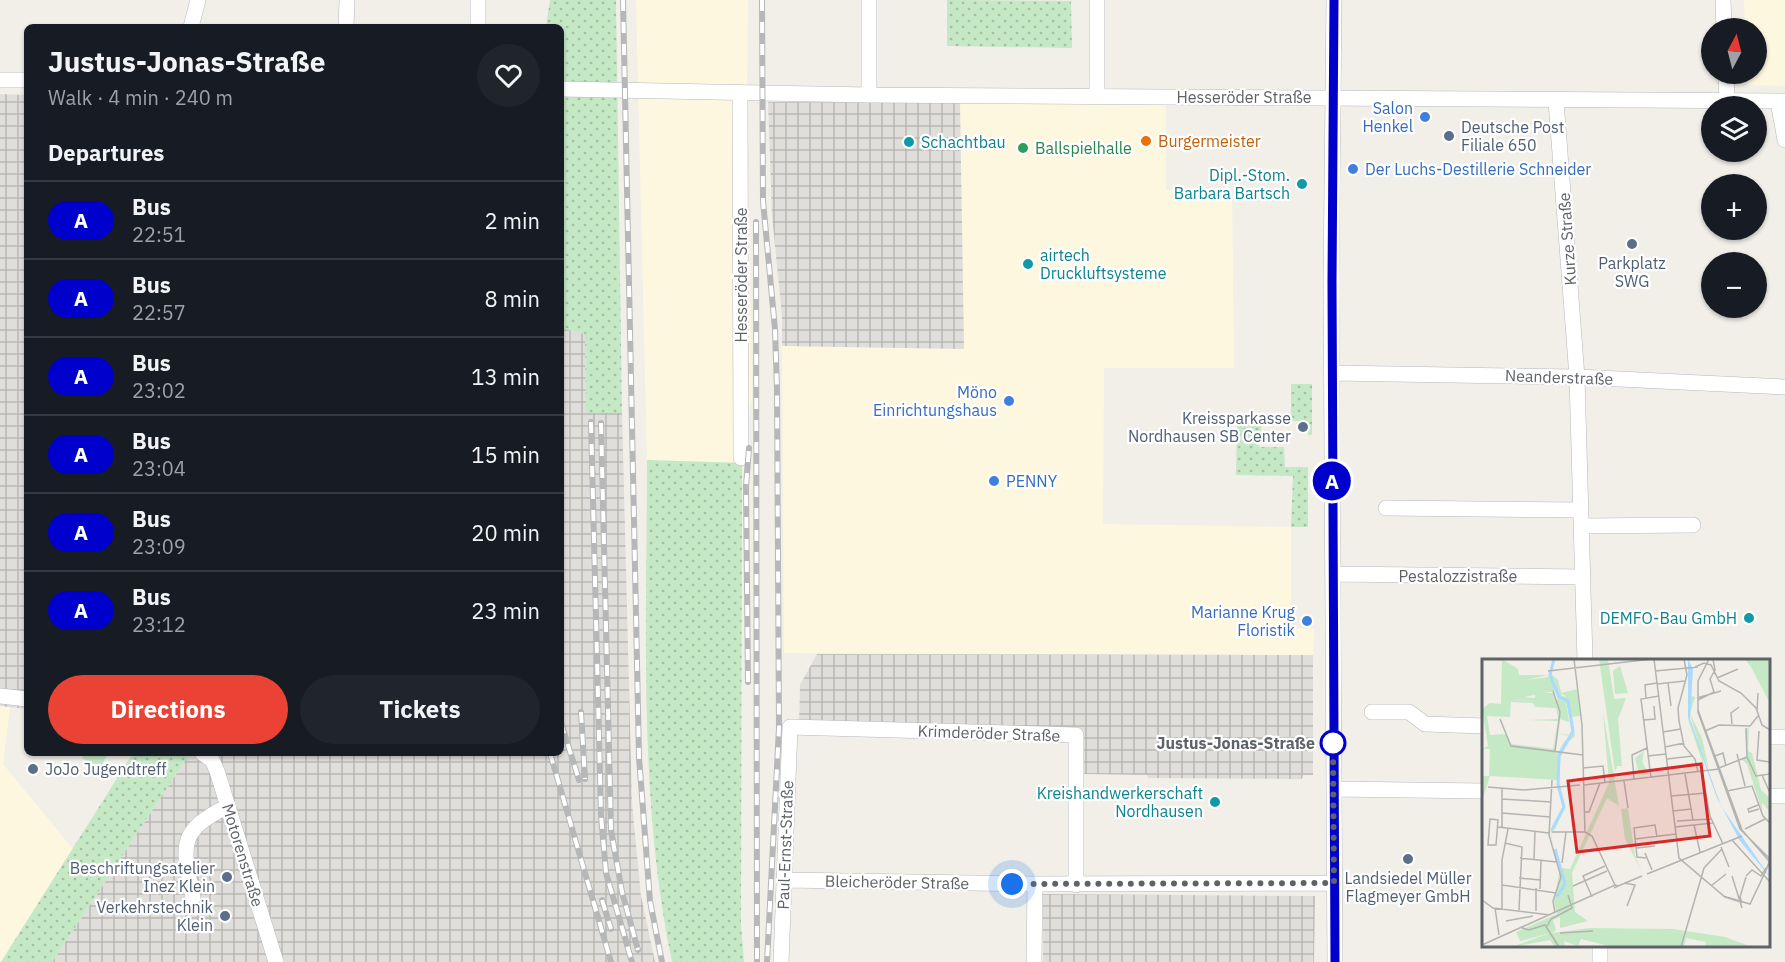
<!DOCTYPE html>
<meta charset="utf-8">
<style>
body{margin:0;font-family:"IBM Plex Sans",sans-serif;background:#20242c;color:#f1f3f6;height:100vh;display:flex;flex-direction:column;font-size:22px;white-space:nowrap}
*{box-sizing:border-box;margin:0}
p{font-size:20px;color:#9ea1a6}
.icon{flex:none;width:33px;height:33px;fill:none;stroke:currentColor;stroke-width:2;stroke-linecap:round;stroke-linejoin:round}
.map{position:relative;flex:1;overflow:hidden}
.details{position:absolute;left:24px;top:24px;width:540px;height:732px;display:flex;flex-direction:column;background:#171b24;border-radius:9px;box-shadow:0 2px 4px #0004}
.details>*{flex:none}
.badge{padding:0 12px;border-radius:20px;font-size:21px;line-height:39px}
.needle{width:39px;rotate:7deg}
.controls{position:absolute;left:1701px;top:18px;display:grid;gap:12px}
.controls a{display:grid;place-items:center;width:66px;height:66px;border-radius:50%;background:#171b24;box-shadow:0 2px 4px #0004;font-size:30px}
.you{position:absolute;width:30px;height:30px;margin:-15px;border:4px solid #fff;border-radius:50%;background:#1a73e8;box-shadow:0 0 0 9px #1a73e833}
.map>.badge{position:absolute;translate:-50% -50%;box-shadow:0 0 0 3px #fff}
h2{padding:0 24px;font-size:22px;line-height:54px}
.round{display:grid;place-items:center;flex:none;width:63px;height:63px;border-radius:32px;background:#20242c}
.head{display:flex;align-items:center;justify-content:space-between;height:102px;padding:0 24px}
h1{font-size:28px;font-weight:700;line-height:45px}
.button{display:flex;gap:12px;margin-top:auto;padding:12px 24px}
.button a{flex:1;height:69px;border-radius:36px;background:#ea4335;color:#fff;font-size:24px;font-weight:700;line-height:69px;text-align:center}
.button a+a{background:#20242c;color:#f1f3f6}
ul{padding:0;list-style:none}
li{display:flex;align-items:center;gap:18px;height:78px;padding:0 24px;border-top:2px solid #363941}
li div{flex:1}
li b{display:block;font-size:22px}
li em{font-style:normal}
li .badge{min-width:66px;font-weight:700;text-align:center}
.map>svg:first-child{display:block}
</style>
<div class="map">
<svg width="1785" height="962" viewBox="0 0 1785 962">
<defs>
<pattern id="industrial-grid" width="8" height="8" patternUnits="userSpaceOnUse" patternTransform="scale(1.5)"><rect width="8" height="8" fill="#e0deda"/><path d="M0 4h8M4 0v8" fill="none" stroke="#b9b8b5"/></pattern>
<pattern id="grass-dots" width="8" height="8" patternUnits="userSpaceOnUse" patternTransform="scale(1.5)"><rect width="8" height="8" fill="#c5e8c5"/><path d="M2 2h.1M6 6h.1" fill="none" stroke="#a3c0a4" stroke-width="1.8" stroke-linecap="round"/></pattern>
</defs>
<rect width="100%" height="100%" fill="#f1efe8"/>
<path fill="#fef7e0" d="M 636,0 L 748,0 L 747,101 L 752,398 L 742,463 L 647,460 Z
M 1744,0 L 1785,0 L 1785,86 L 1747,85 L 1746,74 L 1756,74 L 1756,28 L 1745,28 Z
M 960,103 L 1166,104 L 1166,190 L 1232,191 L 1234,368 L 1104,368 L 1103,524 L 1291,527 L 1291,628 L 1314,629 L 1313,655 L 784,653 L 782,346 L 964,349 Z
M 0,706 L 10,707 L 3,764 L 73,849 L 0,962 Z"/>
<path fill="url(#industrial-grid)" d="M 0,94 L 27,95 L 27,709 L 0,706 Z
M 768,102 L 960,103 L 964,349 L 782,346 L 782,316 L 772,215 Z
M 561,328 L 585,334 L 586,413 L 622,413 L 632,803 L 641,896 L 655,962 L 52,962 L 190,753 L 561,753 Z
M 817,654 L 1313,655 L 1313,775 L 1303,775 L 1302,779 L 1148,778 L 1147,775 L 1080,774 L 1081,728 L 799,724 L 800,685 Z
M 1043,894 L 1315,896 L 1314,962 L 1043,962 Z"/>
<path fill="url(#grass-dots)" d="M 550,0 L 616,0 L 622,413 L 586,413 L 585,334 L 561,328 L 561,27 L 546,27 Z
M 947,0 L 1071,1 L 1072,48 L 947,46 Z
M 1291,384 L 1312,384 L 1312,434 L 1308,435 L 1308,421 L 1291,421 Z
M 1237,421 L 1262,421 L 1259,447 L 1284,447 L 1285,467 L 1308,467 L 1308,527 L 1291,527 L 1293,476 L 1236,475 Z
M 647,460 L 742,463 L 741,924 L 744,962 L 672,962 C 638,800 647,625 647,460 Z
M 133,753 L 190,753 L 52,962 L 1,962 Z"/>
<path fill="#c5e8c5" d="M 85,753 L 109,753 L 99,769 L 82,758 Z"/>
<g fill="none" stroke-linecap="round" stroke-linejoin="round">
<g stroke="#b5b8bc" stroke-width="16">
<path id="street" d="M 1097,0 L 1097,96
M 1334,0 L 1331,282 L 1335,962
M 1723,0 L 1724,28
M 191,27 L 198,0
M 346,27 L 347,0
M 478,27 L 478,0
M 1726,74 L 1727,102
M 0,80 L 27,80
M 561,89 L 869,95 L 1785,101
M 740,92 L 741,458
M 869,95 L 869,0
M 1556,101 L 1577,377 L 1585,660
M 1778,101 L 1785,140
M 1333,373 L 1577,377 L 1785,387
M 1386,508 L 1581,510
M 1581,526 L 1693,525
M 1333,574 L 1582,577
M 0,696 L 27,699
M 1372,712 L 1409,712 L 1425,724 L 1484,726
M 1768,737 L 1785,737
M 202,753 L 212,760 L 217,771 L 276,962
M 1334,789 L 1484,791
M 1768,796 L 1785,796
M 784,880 L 1035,884 L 1334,883
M 193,898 C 183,846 176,832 228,806
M 1600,946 L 1600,962
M 781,962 L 790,727 L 1076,735 L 1076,885
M 1034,962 L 1035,884"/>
</g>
<use href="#street" stroke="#fff" stroke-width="15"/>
<g stroke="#b6b7b8" stroke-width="6">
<path id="rail" d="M 623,0 L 639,757 L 650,901 L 662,962
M 762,0 L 763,201 L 775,329 L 777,389 L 779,728 L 767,962
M 756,222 L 757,962
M 591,422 L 601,815 L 606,873 L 632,962
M 601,423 L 611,830 L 622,892 L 638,950
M 748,682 L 746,486 L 749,448
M 581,712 L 585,779
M 561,723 L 579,780
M 550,753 L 611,962
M 602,900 L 611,929"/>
</g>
<use href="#rail" stroke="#fff" stroke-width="4" stroke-dasharray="11" stroke-linecap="butt"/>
</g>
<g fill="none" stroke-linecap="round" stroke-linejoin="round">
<g stroke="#fff" stroke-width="14">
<path id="line" d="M 1334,0 L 1332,282 L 1335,962"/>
</g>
<use href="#line" stroke="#0000cd" stroke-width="9"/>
<path stroke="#5f6368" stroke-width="6" stroke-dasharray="0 10.8" d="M 1012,884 L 1334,883 L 1333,743"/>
</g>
<g fill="#3f7fe0" stroke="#fff" stroke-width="2">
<circle cx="1425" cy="117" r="6"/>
<circle cx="1353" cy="169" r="6"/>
<circle cx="1009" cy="401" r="6"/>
<circle cx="994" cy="481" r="6"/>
<circle cx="1307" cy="621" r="6"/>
</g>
<g fill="#5c6f8a" stroke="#fff" stroke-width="2">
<circle cx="1449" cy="136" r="6"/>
<circle cx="1632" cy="244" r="6"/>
<circle cx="1303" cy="427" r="6"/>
<circle cx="33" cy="769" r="6"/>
<circle cx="1408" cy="859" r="6"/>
<circle cx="227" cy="877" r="6"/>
<circle cx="225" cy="916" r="6"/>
</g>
<circle fill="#e8710a" stroke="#fff" stroke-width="2" cx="1146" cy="141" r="6"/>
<g fill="#0f9aa8" stroke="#fff" stroke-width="2">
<circle cx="909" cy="142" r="6"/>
<circle cx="1302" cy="184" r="6"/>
<circle cx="1028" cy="264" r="6"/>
<circle cx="1749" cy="618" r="6"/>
<circle cx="1215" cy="802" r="6"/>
</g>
<circle fill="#2e9e5b" stroke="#fff" stroke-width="2" cx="1023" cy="148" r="6"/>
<circle fill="#fff" stroke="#0000cd" stroke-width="3" cx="1333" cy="743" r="12"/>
<g text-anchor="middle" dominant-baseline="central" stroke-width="4.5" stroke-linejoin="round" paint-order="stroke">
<g font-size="16" fill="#5f6368" stroke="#fff">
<text x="1244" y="97">Hesseröder Straße</text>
<text transform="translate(1567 239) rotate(-94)">Kurze Straße</text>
<text transform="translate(741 275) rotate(-90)">Hesseröder Straße</text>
<text transform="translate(1559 377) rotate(2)">Neanderstraße</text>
<text x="1458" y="576">Pestalozzistraße</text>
<text transform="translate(989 733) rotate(2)">Krimderöder Straße</text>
<text transform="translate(785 845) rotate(-88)">Paul-Ernst-Straße</text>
<text transform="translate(243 855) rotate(73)">Motorenstraße</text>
<text transform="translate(897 882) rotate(1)">Bleicheröder Straße</text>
</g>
<g font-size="16" fill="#366cbe" stroke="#fff" text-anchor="end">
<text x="1413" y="108">Salon<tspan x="1413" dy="18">Henkel</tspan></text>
<text x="1365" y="169" text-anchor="start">Der Luchs-Destillerie Schneider</text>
<text x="997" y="392">Möno<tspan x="997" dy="18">Einrichtungshaus</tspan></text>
<text x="1006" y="481" text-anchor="start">PENNY</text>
<text x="1295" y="612">Marianne Krug<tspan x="1295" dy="18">Floristik</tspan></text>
</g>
<g font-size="16" fill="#4e5e75" stroke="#fff" text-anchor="end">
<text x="1461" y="127" text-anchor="start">Deutsche Post<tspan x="1461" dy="18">Filiale 650</tspan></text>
<text x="1632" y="263" text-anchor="middle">Parkplatz<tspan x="1632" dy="18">SWG</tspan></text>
<text x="1291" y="418">Kreissparkasse<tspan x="1291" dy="18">Nordhausen SB Center</tspan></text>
<text x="45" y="769" text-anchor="start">JoJo Jugendtreff</text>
<text x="215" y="868">Beschriftungsatelier<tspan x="215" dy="18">Inez Klein</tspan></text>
<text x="1408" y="878" text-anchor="middle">Landsiedel Müller<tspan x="1408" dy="18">Flagmeyer GmbH</tspan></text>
<text x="213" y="907">Verkehrstechnik<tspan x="213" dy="18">Klein</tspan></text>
</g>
<g font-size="16" fill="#c56008" stroke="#fff" text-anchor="start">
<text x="1158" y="141">Burgermeister</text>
</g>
<g font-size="16" fill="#0d838f" stroke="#fff" text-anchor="end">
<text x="921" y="142" text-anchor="start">Schachtbau</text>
<text x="1290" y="175">Dipl.-Stom.<tspan x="1290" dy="18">Barbara Bartsch</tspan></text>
<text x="1040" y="255" text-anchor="start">airtech<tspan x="1040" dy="18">Druckluftsysteme</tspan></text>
<text x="1737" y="618">DEMFO-Bau GmbH</text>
<text x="1203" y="793">Kreishandwerkerschaft<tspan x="1203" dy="18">Nordhausen</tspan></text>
</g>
<g font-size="16" fill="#27864d" stroke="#fff" text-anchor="start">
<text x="1035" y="148">Ballspielhalle</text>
</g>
<g font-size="16" font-weight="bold" fill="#5f6368" stroke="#fff" text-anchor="end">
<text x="1315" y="743">Justus-Jonas-Straße</text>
</g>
</g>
<g transform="translate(1482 659)">
<rect width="288" height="288" fill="#f1efe8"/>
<path d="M 20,0 L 36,10 L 37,16 L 65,16 L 45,21 L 66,18 L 72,21 L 73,32 L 26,41 L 53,42 L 53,48 L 51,44 L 29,43 L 28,58 L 5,57 L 8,76 L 23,75 L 29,85 L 71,90 L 76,62 L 46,61 L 76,60 L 73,40 L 84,42 L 87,63 L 78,60 L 73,91 L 78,102 L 76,121 L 8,117 L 0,142 L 0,117 L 7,117 L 8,90 L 0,90 L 6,87 L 0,50 L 8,44 L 19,45 ZM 117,0 L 126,0 L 132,40 L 144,39 L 136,60 L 140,107 L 135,107 L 133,113 ZM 206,10 L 206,58 L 218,89 L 207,52 L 211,10 L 209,37 L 213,38 L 208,55 L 220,79 L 227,111 L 218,89 L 223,111 L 206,60 ZM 95,30 L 98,57 L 88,58 L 86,39 L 79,34 ZM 121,53 L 137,147 L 125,139 L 90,214 L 93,253 L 106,262 L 78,269 L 78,258 L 71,261 L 74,271 L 70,274 L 108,269 L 191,270 L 243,278 L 270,288 L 223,288 L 224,283 L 204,279 L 202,288 L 131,288 L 99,280 L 96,287 L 82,282 L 83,288 L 73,288 L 68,281 L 30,288 L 68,274 L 38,282 L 34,273 L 75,255 L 72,242 L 78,209 L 88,210 L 127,124 ZM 162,92 L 160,103 L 167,115 L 157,116 L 153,99 ZM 146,149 L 153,197 L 160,213 L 143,180 L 139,150 Z" fill="#c5e8c5"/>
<path d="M 73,0 L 69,15 L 76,21 L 80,37 L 86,38 L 93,77 L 79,89 L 77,124 L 82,149 L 74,168 L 69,174 L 72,190 L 68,172 L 81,147 L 75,128 L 75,95 L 82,83 L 89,77 L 76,75 L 90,76 L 90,72 L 84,42 L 76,40 L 72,21 L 66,18 ZM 263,0 L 288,0 L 288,44 L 269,8 ZM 267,68 L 266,92 L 270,94 L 279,131 L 288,139 L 288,154 L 280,143 L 280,152 L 265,105 L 259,100 L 266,98 L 263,72 Z" fill="#c5e8c5"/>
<path d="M 138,7 L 146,34 L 133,35 L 131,12 ZM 53,34 L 71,34 L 76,49 L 53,48 L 53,42 L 25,41 L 25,37 L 53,39 Z" fill="#c5e8c5"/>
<path d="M 206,0 L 211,10 L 208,60 L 239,147 L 288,218 L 258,182 L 235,139 L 206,58 Z" fill="#aadaff"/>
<path fill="none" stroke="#aadaff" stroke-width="3" d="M 70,171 L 82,148 L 76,125 L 77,97 L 91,72 L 86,42 L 77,38 L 68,16 L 72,0M 73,190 L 83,225 L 75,238"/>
<path fill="none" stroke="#b3b3b1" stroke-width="1.5" d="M 92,0 L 100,66 L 103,173M 172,0 L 197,199 L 243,238 L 259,243M 202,0 L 205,16 L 196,49 L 197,62 L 202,87 L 213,100 L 216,113M 227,0 L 216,22 L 216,53 L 258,170 L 288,200M 231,0 L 233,11 L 228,20 L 232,33 L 216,41 L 216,51 L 260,171 L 287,202M 213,8 L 222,4 L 229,6 L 237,22 L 259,34 L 274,49 L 280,66 L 288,71M 66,12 L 170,0M 173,12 L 216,8M 235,19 L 256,10M 186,24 L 189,47M 175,25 L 203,22M 71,32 L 78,53 L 73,93M 164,39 L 163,26 L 175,24M 215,39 L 239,32M 275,52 L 276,34M 18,60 L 29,87 L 101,96M 161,61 L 173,60 L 172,47M 250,65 L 249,54 L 257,48M 264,69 L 265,98M 223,72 L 237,66 L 268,67 L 276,57M 277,72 L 275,101 L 288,103M 181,73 L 199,70M 183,88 L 202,84M 255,95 L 263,127M 166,97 L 184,95M 233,97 L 241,94 L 244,107M 185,100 L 211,97M 101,109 L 121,107 L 123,124M 237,109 L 265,98 L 274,117 L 288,115M 220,113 L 228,157 L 241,185M 203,115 L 211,161M 280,116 L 288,134M 169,119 L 159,40 L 177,37M 70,121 L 67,176 L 79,218 L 71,242 L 73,254M 152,121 L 150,96 L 165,89M 142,122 L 146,149M 102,126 L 237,110M 6,128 L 42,131 L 98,126M 245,132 L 270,127 L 281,157 L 288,164M 189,137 L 224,134M 20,140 L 69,143M 276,146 L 266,150 L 267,153 L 277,150M 191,152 L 209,150M 102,153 L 107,153 L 118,124M 20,154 L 68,158M 8,160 L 16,161 L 14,186 L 6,186 ZM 195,162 L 229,160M 212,166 L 218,193M 16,168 L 67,174M 20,168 L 20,130M 193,168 L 231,164M 263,170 L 283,160M 70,173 L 103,173M 103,173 L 110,177 L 133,226M 153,180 L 194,175M 250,181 L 288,223M 23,184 L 40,188 L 37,251M 239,188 L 247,208M 154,189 L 173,187M 163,194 L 170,211M 38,199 L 75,203M 164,199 L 155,198 L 152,169 L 173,166 L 175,178M 52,201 L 53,172M 80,204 L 84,173M 165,215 L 260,177M 250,217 L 260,249M 264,217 L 270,211 L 279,217 L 284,209M 281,218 L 288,201M 37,219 L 59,221M 142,224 L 153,226 L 145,247M 20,226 L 74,234M 91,227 L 125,212M 136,227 L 160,217M 229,227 L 244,215M 58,230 L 59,201M 241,237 L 268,245 L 288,203M 110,238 L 101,217 L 123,207M 258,238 L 264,218M 0,241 L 11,249 L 68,256M 260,244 L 258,238 L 264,218M 13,249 L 17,276M 20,250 L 20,201 L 26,170M 54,252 L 54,229M 24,262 L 51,257M 65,267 L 69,260 L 90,249 L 86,236M 40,269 L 47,271 L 63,266 L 77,288M 78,274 L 111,272M 0,286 L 133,226 L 136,227 L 132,229M 199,288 L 222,209 L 240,190"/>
<path fill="#d62828" fill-opacity="0.15" stroke="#d62828" stroke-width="3" d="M 219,105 L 228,177 L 95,193 L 86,122 Z"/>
<rect width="288" height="288" fill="none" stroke="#5f6368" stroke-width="3"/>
</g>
</svg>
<div class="controls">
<a><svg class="needle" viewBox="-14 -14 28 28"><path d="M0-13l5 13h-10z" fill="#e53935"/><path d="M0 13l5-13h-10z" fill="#9ea1a6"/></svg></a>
<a><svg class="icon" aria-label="layers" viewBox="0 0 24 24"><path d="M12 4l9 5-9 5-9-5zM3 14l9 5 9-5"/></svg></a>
<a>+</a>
<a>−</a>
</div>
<div class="you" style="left:1012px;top:884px"></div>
<b class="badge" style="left:1332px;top:481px;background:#0000cd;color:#fff">A</b>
<section class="details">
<div class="head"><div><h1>Justus-Jonas-Straße</h1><p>Walk · 4 min · 240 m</p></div><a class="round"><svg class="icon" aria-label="heart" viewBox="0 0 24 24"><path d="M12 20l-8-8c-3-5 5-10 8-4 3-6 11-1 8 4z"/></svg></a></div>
<h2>Departures</h2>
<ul>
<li><span class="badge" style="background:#0000cd;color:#fff">A</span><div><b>Bus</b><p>22:51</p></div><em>2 min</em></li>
<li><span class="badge" style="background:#0000cd;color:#fff">A</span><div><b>Bus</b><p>22:57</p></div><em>8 min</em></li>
<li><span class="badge" style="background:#0000cd;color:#fff">A</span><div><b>Bus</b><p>23:02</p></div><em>13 min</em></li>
<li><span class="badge" style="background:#0000cd;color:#fff">A</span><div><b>Bus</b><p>23:04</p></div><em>15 min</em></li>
<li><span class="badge" style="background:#0000cd;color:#fff">A</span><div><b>Bus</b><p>23:09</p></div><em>20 min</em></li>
<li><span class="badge" style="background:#0000cd;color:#fff">A</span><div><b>Bus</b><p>23:12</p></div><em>23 min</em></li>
</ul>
<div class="button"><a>Directions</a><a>Tickets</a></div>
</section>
</div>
